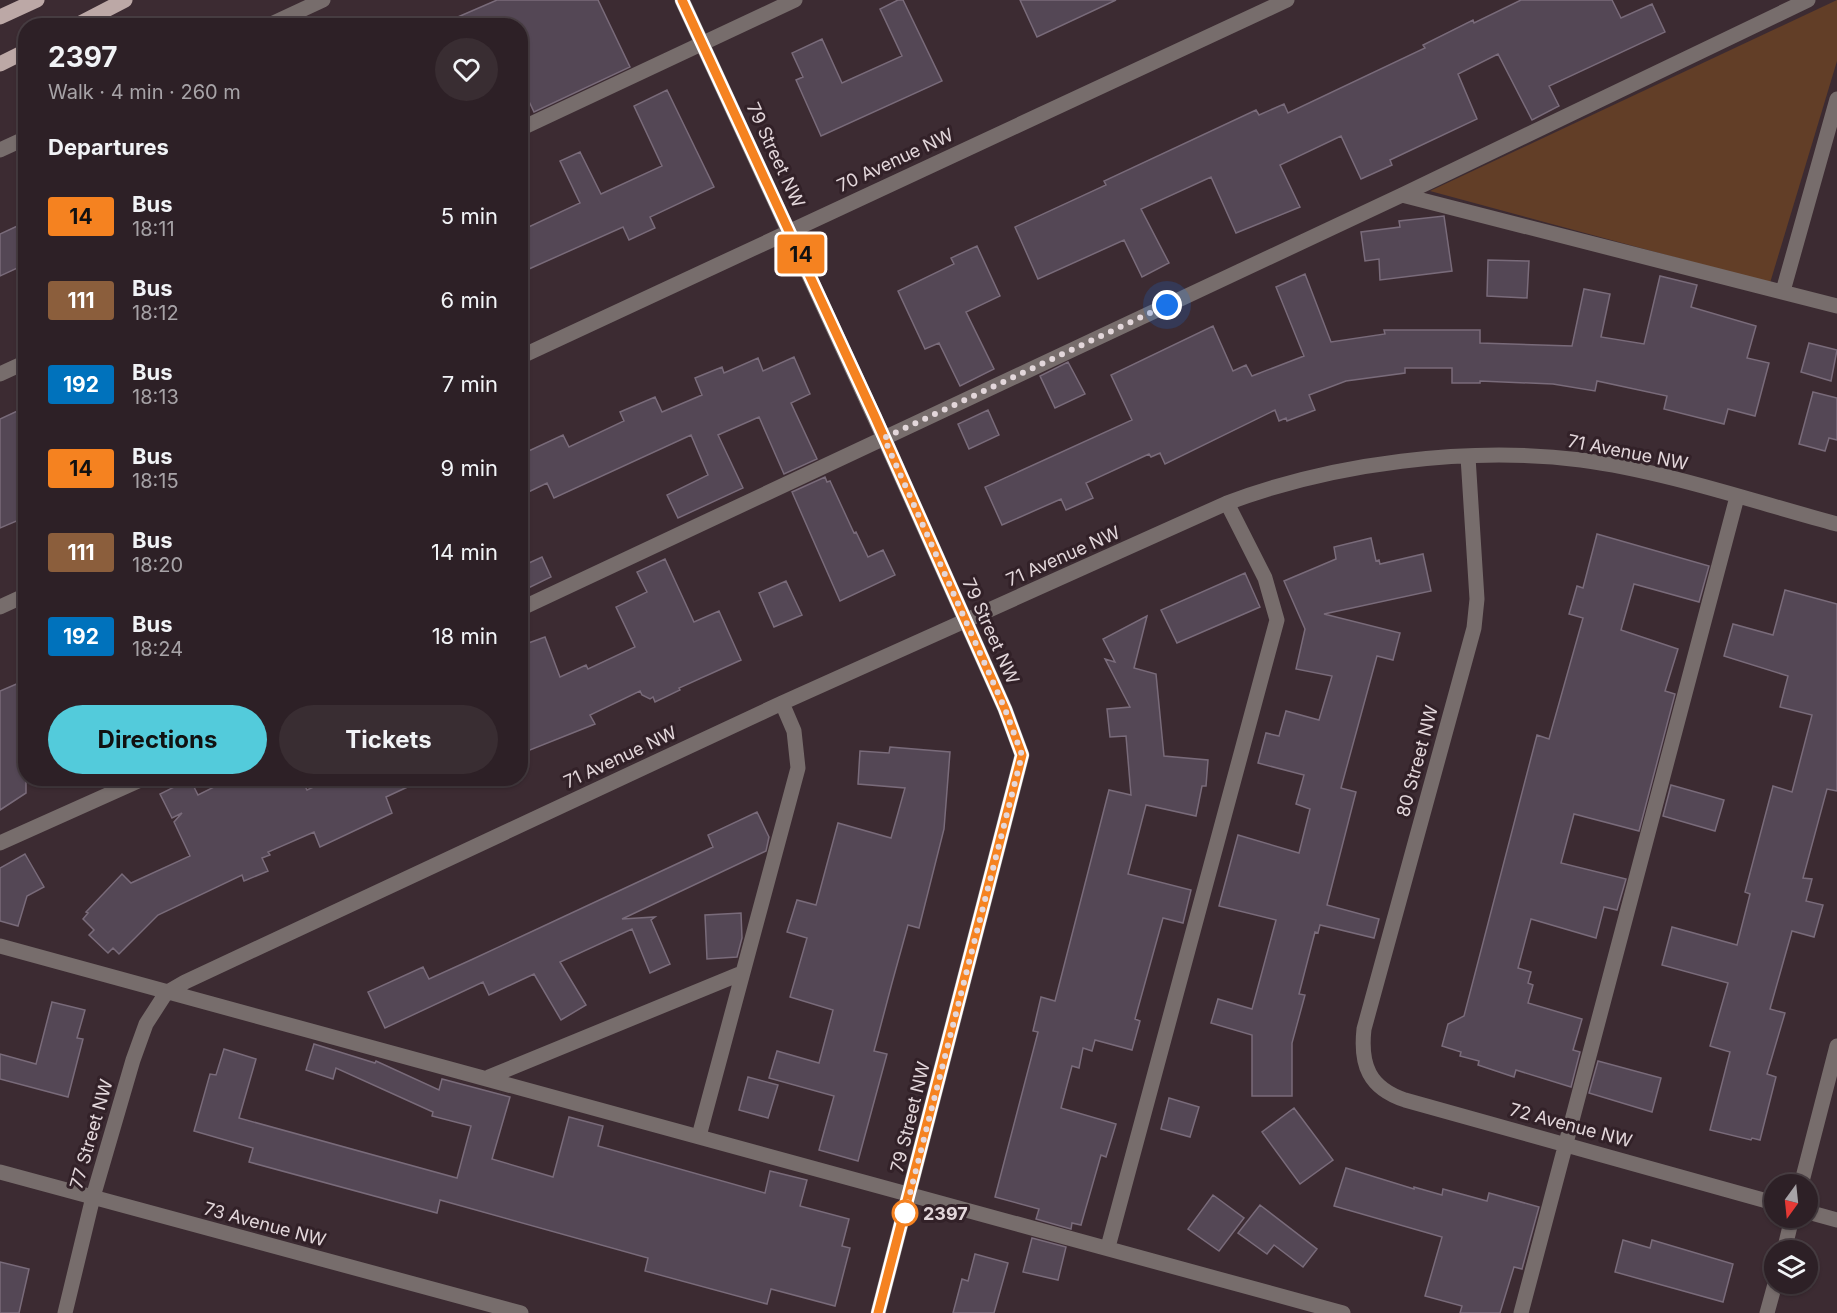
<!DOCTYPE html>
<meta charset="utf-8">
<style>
body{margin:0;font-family:Inter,sans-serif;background:#392d32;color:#f1f3f6;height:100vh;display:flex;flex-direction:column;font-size:22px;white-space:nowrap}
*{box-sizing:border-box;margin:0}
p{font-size:20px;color:#a7a3a7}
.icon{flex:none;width:33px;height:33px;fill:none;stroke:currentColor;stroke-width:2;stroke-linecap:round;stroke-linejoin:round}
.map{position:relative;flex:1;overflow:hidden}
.drawer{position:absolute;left:18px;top:18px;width:510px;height:768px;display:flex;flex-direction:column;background:#2d2026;border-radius:24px;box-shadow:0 2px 4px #0004,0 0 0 2px #483e43}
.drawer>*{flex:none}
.badge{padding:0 12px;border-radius:4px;font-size:21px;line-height:39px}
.needle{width:39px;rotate:195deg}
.buttons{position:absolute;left:1764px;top:1174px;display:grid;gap:12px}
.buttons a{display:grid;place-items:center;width:54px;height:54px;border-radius:50%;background:#2d2026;box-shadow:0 2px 4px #0004,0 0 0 2px #483e43;font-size:30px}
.you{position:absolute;width:30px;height:30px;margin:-15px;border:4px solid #fff;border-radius:50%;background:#1a73e8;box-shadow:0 0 0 9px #1a73e833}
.map>.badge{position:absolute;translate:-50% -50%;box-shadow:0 0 0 3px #fff}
h2{padding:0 30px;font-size:22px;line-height:54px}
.round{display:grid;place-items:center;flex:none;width:63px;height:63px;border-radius:32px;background:#392d32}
.overview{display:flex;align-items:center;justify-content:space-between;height:102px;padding:0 30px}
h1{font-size:28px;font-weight:700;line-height:45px}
.primary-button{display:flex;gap:12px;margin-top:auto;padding:12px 30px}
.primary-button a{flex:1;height:69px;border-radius:36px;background:#53cbdb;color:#111;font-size:24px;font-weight:700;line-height:69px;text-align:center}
.primary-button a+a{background:#392d32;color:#f1f3f6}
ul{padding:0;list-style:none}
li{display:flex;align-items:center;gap:18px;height:84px;padding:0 30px}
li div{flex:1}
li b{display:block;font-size:22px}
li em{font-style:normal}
li .badge{min-width:66px;font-weight:700;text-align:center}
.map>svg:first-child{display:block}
</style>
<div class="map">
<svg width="1837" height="1313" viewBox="0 0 1837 1313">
<rect width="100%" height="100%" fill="#3c2b32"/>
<path fill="#623e27" d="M 1837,0 L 1837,61 L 1770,283 L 1430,191 Z"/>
<path fill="#544755" stroke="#796b7a" stroke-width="1.5" d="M 497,0 L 598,0 L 630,67 L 534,112 L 520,82 L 520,26 L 437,26 Z
M 898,0 L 903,0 L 942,81 L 821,136 L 796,80 L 803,77 L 792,53 L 822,39 L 842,83 L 902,56 L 880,9 Z
M 1020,0 L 1116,0 L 1037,37 Z
M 1521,0 L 1612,0 L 1621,18 L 1652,4 L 1665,32 L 1549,86 L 1559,106 L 1532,120 L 1498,54 L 1458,74 L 1477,119 L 1390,160 L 1392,165 L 1361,179 L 1341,136 L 1280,165 L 1300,207 L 1236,233 L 1211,177 L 1141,209 L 1169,263 L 1142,277 L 1124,240 L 1038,279 L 1015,227 L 1106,185 L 1104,181 L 1256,110 L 1259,115 L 1284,104 L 1288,113 L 1425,48 L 1423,45 L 1473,20 L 1474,23 Z
M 667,90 L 714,187 L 650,217 L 655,228 L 629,240 L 623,227 L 520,273 L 520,231 L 580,203 L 560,161 L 580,152 L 601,194 L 662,166 L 634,106 Z
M 1444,216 L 1452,271 L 1380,280 L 1379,259 L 1365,261 L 1361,232 L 1400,227 L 1399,221 Z
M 26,222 L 26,264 L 0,276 L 0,234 Z
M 977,246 L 1000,296 L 966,312 L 994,369 L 960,386 L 939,343 L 925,349 L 898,291 L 954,264 L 951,258 Z
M 1488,260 L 1529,261 L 1527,298 L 1487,296 Z
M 1305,274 L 1331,342 L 1385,334 L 1384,330 L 1480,330 L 1480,343 L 1572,346 L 1584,289 L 1610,294 L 1601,337 L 1644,344 L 1660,276 L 1697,285 L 1691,307 L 1756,326 L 1747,358 L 1769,363 L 1755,416 L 1728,409 L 1724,424 L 1664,409 L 1667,396 L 1597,381 L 1595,391 L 1553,384 L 1480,381 L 1480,383 L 1452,383 L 1452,368 L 1405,368 L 1405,373 L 1346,381 L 1309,395 L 1315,410 L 1287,421 L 1286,418 L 1279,421 L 1275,410 L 1165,464 L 1160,453 L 1151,457 L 1149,454 L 1086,483 L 1093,498 L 1066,510 L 1061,499 L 1002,525 L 985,487 L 1132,420 L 1111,375 L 1213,326 L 1233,371 L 1246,365 L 1252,376 L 1304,356 L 1276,287 Z
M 1809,343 L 1837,350 L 1831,381 L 1801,372 Z
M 794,357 L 810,394 L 791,403 L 817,459 L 784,474 L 759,417 L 718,435 L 743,488 L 678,518 L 667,495 L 708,475 L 691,435 L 554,498 L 547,483 L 520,496 L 520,455 L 563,435 L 569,447 L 624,421 L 620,412 L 655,397 L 662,412 L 702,395 L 695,378 L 722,367 L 724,373 L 758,358 L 763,371 Z
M 1068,362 L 1085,394 L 1055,408 L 1040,376 Z
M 1813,392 L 1837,398 L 1837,440 L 1829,438 L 1825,451 L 1799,444 Z
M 26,407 L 26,517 L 0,528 L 0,419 Z
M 988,410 L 999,435 L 969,449 L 958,424 Z
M 825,477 L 827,482 L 830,481 L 854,533 L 856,532 L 868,557 L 883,550 L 895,575 L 840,601 L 792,492 Z
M 1597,534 L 1709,566 L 1699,602 L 1634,584 L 1621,630 L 1678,649 L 1665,691 L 1675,694 L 1639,831 L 1574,814 L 1561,863 L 1626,879 L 1617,910 L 1604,907 L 1596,938 L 1531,919 L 1518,968 L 1531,972 L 1528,983 L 1533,985 L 1528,1003 L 1582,1019 L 1573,1050 L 1580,1052 L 1571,1087 L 1516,1070 L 1514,1077 L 1478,1065 L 1479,1061 L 1460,1056 L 1461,1052 L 1442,1046 L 1448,1024 L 1464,1016 L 1537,735 L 1549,739 L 1583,618 L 1569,614 L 1577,586 L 1583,588 Z
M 1371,538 L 1376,561 L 1379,560 L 1380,564 L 1423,554 L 1431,591 L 1324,614 L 1400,633 L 1393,660 L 1377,656 L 1341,788 L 1356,792 L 1327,905 L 1379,919 L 1374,938 L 1320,925 L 1318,933 L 1315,932 L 1299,994 L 1305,995 L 1292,1043 L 1292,1096 L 1252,1096 L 1252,1035 L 1211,1023 L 1218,999 L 1252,1009 L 1276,920 L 1219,906 L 1238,835 L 1299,853 L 1310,809 L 1296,804 L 1304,775 L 1258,763 L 1266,733 L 1279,736 L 1286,711 L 1319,720 L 1332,676 L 1296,669 L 1305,629 L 1284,581 L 1336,559 L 1334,547 Z
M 542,557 L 551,577 L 520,592 L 520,567 Z
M 665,559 L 694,622 L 719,611 L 741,660 L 679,688 L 680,690 L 655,702 L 653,697 L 650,699 L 642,695 L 640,691 L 590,715 L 595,724 L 520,754 L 520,646 L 545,637 L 560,677 L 586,665 L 588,669 L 635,647 L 616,607 L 647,592 L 637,572 Z
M 1245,573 L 1260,607 L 1177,643 L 1161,610 Z
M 786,581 L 802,615 L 774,627 L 759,593 Z
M 1785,590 L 1837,604 L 1837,791 L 1827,789 L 1803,878 L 1812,879 L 1806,901 L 1823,905 L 1814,937 L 1792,931 L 1770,1009 L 1785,1013 L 1767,1074 L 1776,1077 L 1760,1140 L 1752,1138 L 1751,1140 L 1710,1130 L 1730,1052 L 1710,1046 L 1728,983 L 1662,965 L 1672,927 L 1737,945 L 1750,894 L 1745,892 L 1773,786 L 1792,792 L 1812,715 L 1780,707 L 1788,676 L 1724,656 L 1733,624 L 1773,635 Z
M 1147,616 L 1134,668 L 1156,674 L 1164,756 L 1208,760 L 1206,786 L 1202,786 L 1196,816 L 1146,805 L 1128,874 L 1191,890 L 1183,923 L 1163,918 L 1135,1019 L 1140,1021 L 1132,1050 L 1095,1040 L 1092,1051 L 1083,1048 L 1079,1068 L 1072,1066 L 1061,1108 L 1116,1124 L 1106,1157 L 1101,1155 L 1081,1225 L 1072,1223 L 1071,1229 L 1036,1219 L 1039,1209 L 995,1197 L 1038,1032 L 1033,1031 L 1041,997 L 1055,1001 L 1109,790 L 1131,795 L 1126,736 L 1110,737 L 1107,709 L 1130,707 L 1105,659 L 1115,662 L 1103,639 Z
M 26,680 L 26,793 L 0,810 L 0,691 Z
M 890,747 L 950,752 L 944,829 L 919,928 L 908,925 L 892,983 L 874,1051 L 887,1054 L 858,1161 L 819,1150 L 834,1096 L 769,1078 L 777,1051 L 819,1063 L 833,1010 L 790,997 L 807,938 L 787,932 L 797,900 L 816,905 L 838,823 L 891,838 L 905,788 L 858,784 L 860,751 L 889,753 Z
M 232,778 L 301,778 L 307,790 L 333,778 L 427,778 L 386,797 L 392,813 L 320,847 L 314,832 L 268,852 L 270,855 L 262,858 L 268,871 L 244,881 L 242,875 L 158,915 L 119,954 L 113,948 L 108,953 L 89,935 L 94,930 L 83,919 L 88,913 L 86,912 L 122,874 L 131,883 L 190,856 L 174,822 L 182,813 L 172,818 L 160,794 L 190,779 L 198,795 Z
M 1671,785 L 1724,800 L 1715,831 L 1663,816 Z
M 757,812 L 769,837 L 766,851 L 622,919 L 655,917 L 651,920 L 670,964 L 650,973 L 632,929 L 560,962 L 586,1005 L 561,1020 L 534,974 L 489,995 L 483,982 L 385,1028 L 368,992 L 423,967 L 429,979 L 473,959 L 713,847 L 708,835 Z
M 25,854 L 44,887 L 27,896 L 18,926 L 0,921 L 0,868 Z
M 741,913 L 742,938 L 737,957 L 707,959 L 705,915 Z
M 52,1002 L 85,1010 L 77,1038 L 83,1039 L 68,1097 L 0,1079 L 0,1054 L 36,1064 Z
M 314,1044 L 375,1063 L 376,1061 L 439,1090 L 442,1079 L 510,1097 L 492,1159 L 553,1177 L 569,1117 L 603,1126 L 598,1146 L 765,1193 L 770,1171 L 807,1180 L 800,1206 L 849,1219 L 842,1246 L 850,1248 L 835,1306 L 771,1289 L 767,1304 L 645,1271 L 648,1258 L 440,1200 L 437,1213 L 249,1162 L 253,1148 L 194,1131 L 210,1074 L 216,1075 L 224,1049 L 256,1059 L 239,1118 L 457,1178 L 471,1126 L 432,1116 L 433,1112 L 336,1068 L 333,1079 L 306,1070 Z
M 1598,1061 L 1661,1078 L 1652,1112 L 1589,1093 Z
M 748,1077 L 778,1085 L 768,1118 L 739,1110 Z
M 1169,1098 L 1199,1107 L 1190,1137 L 1161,1129 Z
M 1294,1108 L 1333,1160 L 1300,1184 L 1262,1132 Z
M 1346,1168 L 1414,1189 L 1414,1187 L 1442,1195 L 1443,1189 L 1487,1201 L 1489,1193 L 1539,1207 L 1522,1269 L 1514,1267 L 1500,1313 L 1460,1313 L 1462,1306 L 1425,1296 L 1442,1237 L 1334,1206 Z
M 1213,1195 L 1244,1218 L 1219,1251 L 1188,1229 Z
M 1260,1205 L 1317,1249 L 1303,1267 L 1274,1245 L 1267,1254 L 1238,1233 Z
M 1032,1238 L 1066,1247 L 1058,1280 L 1023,1272 Z
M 1623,1240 L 1650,1248 L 1652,1240 L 1733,1264 L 1723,1302 L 1615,1272 Z
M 975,1254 L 1008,1263 L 994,1313 L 953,1313 L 962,1279 L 968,1281 Z
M 0,1262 L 29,1269 L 19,1313 L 0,1313 Z"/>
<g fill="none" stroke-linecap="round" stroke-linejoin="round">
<path stroke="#776d6c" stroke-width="15" d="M 682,0 L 884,438 L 1005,709 L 1022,755 L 878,1313
M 267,26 L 323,0
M 520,129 L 795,0
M 0,150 L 26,138
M 1402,195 L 1837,306
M 1783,291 L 1837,99
M 520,357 L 1287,0
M 0,374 L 26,362
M 1468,457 L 1477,599 L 1474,628 L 1364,1029 C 1360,1065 1369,1088 1405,1100 L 1774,1203
M 0,607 L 26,595
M 520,609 L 1402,195 L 1808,0
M 0,843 L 145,778
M 0,946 L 1343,1313
M 489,1077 L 742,973
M 699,1136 L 798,768 L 794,731 L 782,703
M 0,1172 L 521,1313
M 1801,1185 L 1837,1046
M 1808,1212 L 1837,1220
M 1108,1247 L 1277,620 L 1265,578 L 1227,503
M 1784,1251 L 1792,1218
M 65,1313 L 93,1197 L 133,1060 L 146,1024 L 166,993 L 185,982 L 782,703 L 1227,503 C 1333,463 1468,446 1581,460 C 1665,471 1755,502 1837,524
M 1521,1313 L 1737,497
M 1767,1313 L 1775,1284"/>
<path stroke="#bca8a6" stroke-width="15" d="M 0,17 L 37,0
M 75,26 L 125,0
M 0,64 L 26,51"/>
</g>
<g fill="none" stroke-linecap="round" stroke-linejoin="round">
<g stroke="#fff" stroke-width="14">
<path id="line" d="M 682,0 L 875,417 L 1005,709 L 1022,755 L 878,1313"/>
</g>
<use href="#line" stroke="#f58220" stroke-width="9"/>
<path stroke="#e3d7db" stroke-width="6" stroke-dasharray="0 10.8" d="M 905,1213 L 1022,755 L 1005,709 L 884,438 L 1167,305"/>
</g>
<circle fill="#fff" stroke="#f58220" stroke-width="3" cx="905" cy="1213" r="12"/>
<g text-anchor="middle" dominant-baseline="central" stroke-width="6" stroke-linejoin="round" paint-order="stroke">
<g font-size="18" fill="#e3d7db" stroke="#322128">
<text transform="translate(776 155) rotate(65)">79 Street NW</text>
<text transform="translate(895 160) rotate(-25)">70 Avenue NW</text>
<text transform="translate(1628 452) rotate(11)">71 Avenue NW</text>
<text transform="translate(1063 556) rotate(-24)">71 Avenue NW</text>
<text transform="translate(991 631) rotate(66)">79 Street NW</text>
<text transform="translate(620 757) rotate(-25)">71 Avenue NW</text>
<text transform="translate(1417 761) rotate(-75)">80 Street NW</text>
<text transform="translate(910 1117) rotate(-76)">79 Street NW</text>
<text transform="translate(1571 1125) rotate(15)">72 Avenue NW</text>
<text transform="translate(91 1134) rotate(-74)">77 Street NW</text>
<text transform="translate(265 1224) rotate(15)">73 Avenue NW</text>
</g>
<g font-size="18" font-weight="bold" fill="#e3d7db" stroke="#322128" text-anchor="start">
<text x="923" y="1213">2397</text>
</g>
</g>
</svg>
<div class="buttons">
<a><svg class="needle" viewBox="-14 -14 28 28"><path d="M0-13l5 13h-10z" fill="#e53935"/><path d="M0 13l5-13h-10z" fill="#a7a3a7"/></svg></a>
<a><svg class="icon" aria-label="layers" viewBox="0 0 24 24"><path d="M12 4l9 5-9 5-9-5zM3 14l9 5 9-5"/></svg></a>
</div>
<div class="you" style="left:1167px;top:305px"></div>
<b class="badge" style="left:801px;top:254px;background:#f58220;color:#111">14</b>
<section class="drawer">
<div class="overview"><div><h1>2397</h1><p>Walk · 4 min · 260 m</p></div><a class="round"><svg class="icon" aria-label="heart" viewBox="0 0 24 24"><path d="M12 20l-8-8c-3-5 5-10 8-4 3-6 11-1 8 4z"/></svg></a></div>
<h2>Departures</h2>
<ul>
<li><span class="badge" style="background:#f58220;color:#111">14</span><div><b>Bus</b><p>18:11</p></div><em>5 min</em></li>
<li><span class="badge" style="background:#8b5e3c;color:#fff">111</span><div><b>Bus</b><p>18:12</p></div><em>6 min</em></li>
<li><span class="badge" style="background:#0072bc;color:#fff">192</span><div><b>Bus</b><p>18:13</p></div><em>7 min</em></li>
<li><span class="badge" style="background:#f58220;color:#111">14</span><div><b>Bus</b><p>18:15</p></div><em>9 min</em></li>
<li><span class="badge" style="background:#8b5e3c;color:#fff">111</span><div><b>Bus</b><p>18:20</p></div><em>14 min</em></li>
<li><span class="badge" style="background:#0072bc;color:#fff">192</span><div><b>Bus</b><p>18:24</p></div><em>18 min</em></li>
</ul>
<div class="primary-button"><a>Directions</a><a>Tickets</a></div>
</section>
</div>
